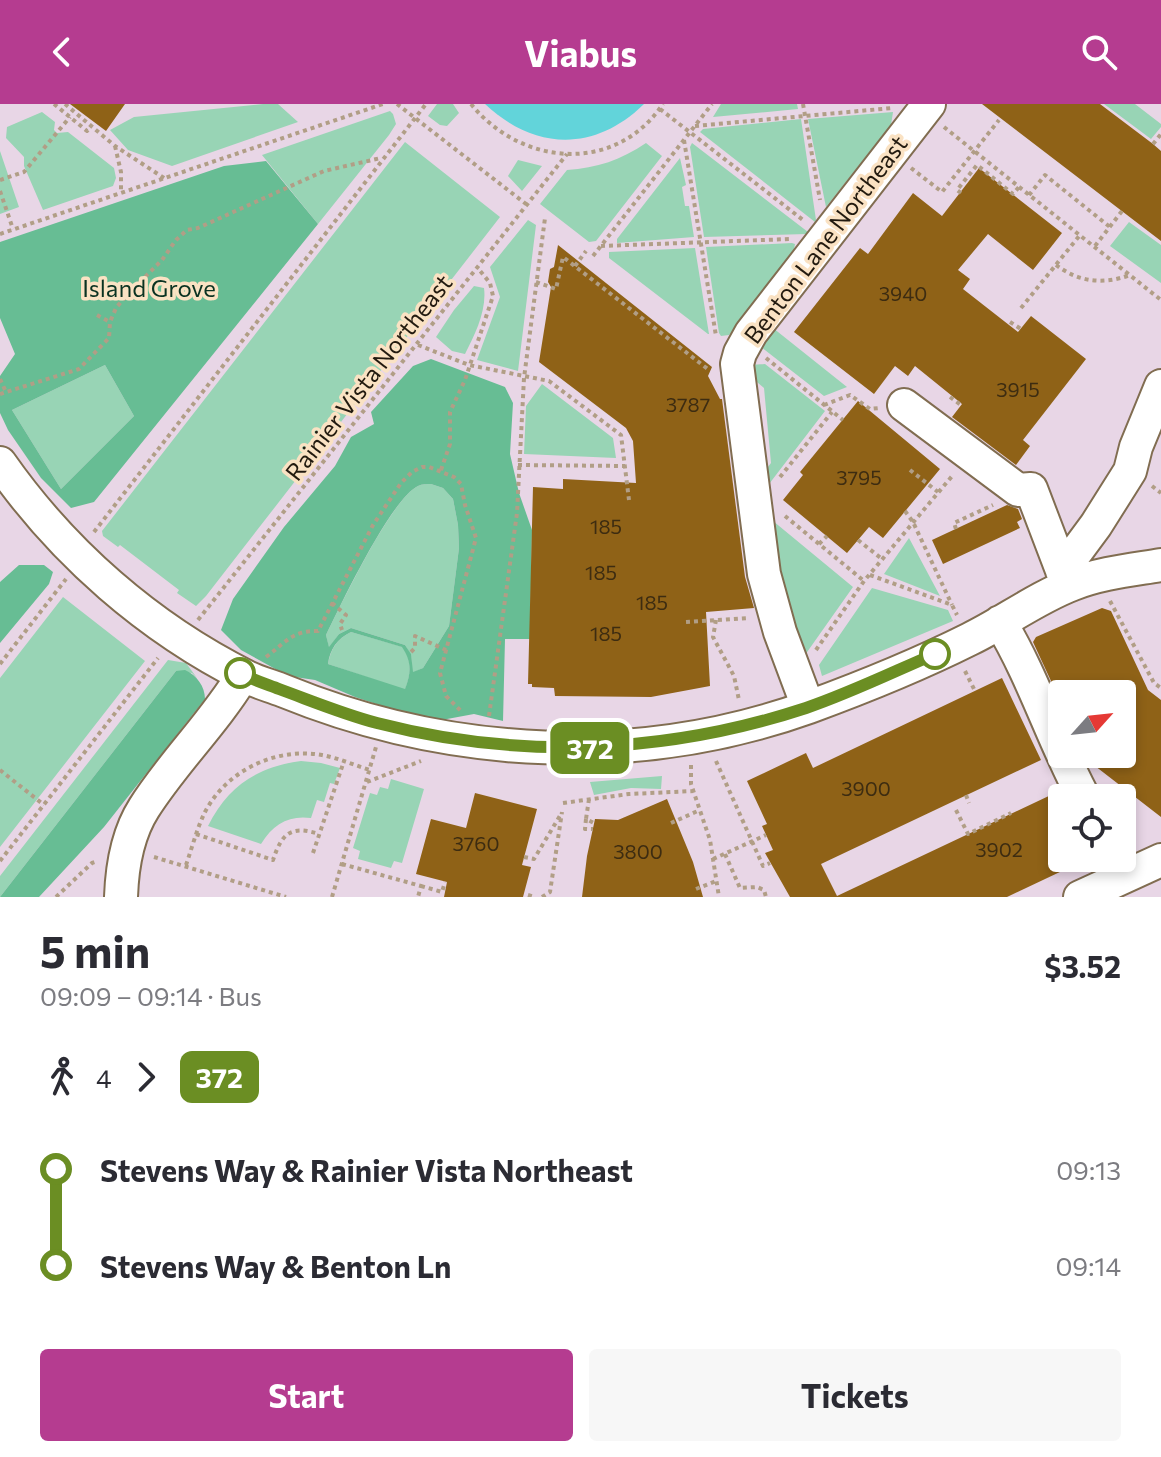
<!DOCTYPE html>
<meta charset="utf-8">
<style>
body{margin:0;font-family:Commissioner,sans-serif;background:#f7f7f7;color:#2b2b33;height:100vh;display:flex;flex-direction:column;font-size:30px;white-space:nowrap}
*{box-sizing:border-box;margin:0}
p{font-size:26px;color:#7c7c81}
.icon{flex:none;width:44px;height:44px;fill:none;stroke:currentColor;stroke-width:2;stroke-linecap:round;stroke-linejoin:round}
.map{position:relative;height:793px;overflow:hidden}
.drawer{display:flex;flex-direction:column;background:#fff;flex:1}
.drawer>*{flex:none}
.badge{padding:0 16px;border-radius:12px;font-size:28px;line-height:52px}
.needle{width:52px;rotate:63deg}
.tools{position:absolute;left:1048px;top:576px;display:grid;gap:16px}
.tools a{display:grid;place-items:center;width:88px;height:88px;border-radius:8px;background:#fff;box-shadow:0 4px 12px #0003;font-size:40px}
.map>.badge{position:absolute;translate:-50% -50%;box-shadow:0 0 0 4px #fff}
.legs{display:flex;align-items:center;gap:12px;height:88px;padding:0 40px;font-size:26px}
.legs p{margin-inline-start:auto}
.headline{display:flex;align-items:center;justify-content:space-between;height:136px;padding:0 40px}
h1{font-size:44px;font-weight:700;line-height:60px}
.cta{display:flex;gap:16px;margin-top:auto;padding:16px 40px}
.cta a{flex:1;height:92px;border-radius:8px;background:#b53c90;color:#fff;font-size:32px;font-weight:700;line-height:92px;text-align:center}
.cta a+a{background:#f7f7f7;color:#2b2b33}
ul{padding:0 40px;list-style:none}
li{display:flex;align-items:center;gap:28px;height:96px;font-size:30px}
li i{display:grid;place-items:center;width:12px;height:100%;margin:0 10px;background:currentColor}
li i::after{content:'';width:20px;height:20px;margin:-10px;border:6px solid;border-radius:50%;background:#fff}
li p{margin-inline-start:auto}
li:first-child i{background:linear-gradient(#0000 50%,currentColor 0)}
li:last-child i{background:linear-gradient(currentColor 50%,#0000 0)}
header{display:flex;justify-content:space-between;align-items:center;height:104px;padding:0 40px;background:#b53c90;color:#fff;font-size:36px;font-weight:700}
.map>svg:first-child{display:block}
</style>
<header><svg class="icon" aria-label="back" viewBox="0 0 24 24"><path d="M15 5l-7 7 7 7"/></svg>Viabus<svg class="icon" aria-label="search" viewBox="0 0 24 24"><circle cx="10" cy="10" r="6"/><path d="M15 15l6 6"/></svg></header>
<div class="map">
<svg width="1161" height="793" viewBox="0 0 1161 793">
<rect width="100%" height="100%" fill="#fae2c3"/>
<path fill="#e8d6e6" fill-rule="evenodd" d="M 0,0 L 1161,0 L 1161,793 L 0,793 ZM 1062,590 L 1122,590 L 1122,650 L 1062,650 ZM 1062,694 L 1122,694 L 1122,754 L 1062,754 Z"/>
<path fill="#98d4b5" d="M 263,0 L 278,0 L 298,18 L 172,62 L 128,46 L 110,26 L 134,13 Z
M 437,0 L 453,0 L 459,9 L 447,22 L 440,21 L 428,12 Z
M 721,0 L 797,0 L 798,5 L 713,13 Z
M 1104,0 L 1135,0 L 1161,20 L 1161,23 L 1151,35 Z
M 390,7 L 393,10 L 396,20 L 389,31 L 318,120 L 262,51 Z
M 42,8 L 55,18 L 54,26 L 57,29 L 68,28 L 114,64 L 116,74 L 113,82 L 43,106 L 24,62 L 24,53 L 6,34 L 7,23 Z
M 893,8 L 891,21 L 826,103 L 808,15 Z
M 801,15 L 816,116 L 815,118 L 700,28 L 703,25 Z
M 405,38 L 500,113 L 206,492 L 196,502 L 177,489 L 179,486 L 120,441 L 118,443 L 103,432 L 102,427 Z
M 646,39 L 662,52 L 596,137 L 589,138 L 540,100 L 567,66 C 597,64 621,56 646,39 Z
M 692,39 L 808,128 L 807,130 L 704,133 L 690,43 Z
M 0,47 L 19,103 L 0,110 Z
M 680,54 L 686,81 L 682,83 L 685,102 L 689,102 L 694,133 L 617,139 L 617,135 Z
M 518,56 L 542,62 L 522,87 L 508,72 Z
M 528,116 L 536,121 L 518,267 L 477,256 L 500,193 L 490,163 Z
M 1129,118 L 1161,141 L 1161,179 L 1110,142 Z
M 792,139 L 795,140 L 794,145 L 729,231 L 721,232 L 719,229 L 706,143 Z
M 695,144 L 709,230 L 708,230 L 609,154 L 609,148 Z
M 474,182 L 484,184 C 487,206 475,231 465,250 L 452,247 L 436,233 L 454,206 Z
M 773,224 L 847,283 L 824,292 L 761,243 Z
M 765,260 L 825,307 L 766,384 L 761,372 L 771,359 L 764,284 L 751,273 L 750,261 Z
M 105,261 L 134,312 L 61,385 L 12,306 Z
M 542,280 L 613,334 L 616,354 L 524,350 L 526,302 Z
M 431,380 L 443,384 L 453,395 L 458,421 L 459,444 L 449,522 L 423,564 L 412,569 L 411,551 L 405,541 L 351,524 L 339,530 L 329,544 L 326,531 C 341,501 391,395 418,382 C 422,380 427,380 431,380 Z
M 767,412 L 853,483 L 805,551 L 772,440 Z
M 909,434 L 940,492 L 884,470 Z
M 872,484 L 948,506 L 953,517 L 822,572 L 819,561 Z
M 63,493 L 145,557 L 0,743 L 0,574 Z
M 351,528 L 403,543 C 412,558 411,569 405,586 L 328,560 C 331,544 337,535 351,528 Z
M 168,556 L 186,559 L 197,574 L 192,569 L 176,567 L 0,793 L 0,772 Z
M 301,657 L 321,659 L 340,664 L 334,680 L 330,679 L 324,698 L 317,696 L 311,714 C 289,711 273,720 261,740 L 208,722 C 228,682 257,663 301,657 Z
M 662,672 L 661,685 L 631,684 L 594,691 L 590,678 Z
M 391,675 L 424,685 L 402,759 L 394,757 L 391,764 L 358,755 L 360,747 L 353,744 L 370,689 L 377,691 L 380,683 L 388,685 Z"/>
<path fill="#67bd94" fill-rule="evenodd" d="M 266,57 L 318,120 L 94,398 L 71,404 L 41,374 L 8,326 L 0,309 L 0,272 L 15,250 L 0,214 L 0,138 L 224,62 ZM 105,261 L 134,312 L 61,385 L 12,306 Z
M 431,255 L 505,283 L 513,299 L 510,350 L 519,389 L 532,426 L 530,535 L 505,535 L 503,617 L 474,610 L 431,618 L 355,593 L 315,576 L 288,572 L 241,546 L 221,526 L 233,495 L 284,423 L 335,362 L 351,333 L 374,320 L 371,308 L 413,262 ZM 431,380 L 443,384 L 453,395 L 458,421 L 459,444 L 449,522 L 423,564 L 413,568 L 411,550 L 405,541 L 351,524 L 339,530 L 329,543 L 326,531 C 341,500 391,395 418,382 C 422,380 427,380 431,380 ZM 351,528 L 402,543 C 412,558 411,569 405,585 L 328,560 C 330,545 337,535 351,528 Z
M 19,461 L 44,461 L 53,468 L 49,480 L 0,539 L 0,478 Z
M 185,566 C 197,571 205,583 205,595 L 104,723 L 39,793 L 0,793 L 176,567 Z"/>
<path fill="#62d4da" d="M 485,0 L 644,0 C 595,48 535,47 485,0 Z"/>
<path fill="#8f6217" d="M 70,0 L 125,0 L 106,27 Z
M 982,0 L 1100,0 L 1153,40 L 1161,47 L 1161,137 Z
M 979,64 L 1062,129 L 1033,166 L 988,130 L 958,166 L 970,175 L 963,185 L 1018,228 L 1031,212 L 1086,255 L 1023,336 L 1030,342 L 1016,361 L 952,313 L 962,300 L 915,262 L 908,272 L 895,262 L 874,290 L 794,228 L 860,144 L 868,150 L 913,89 L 942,112 Z
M 558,141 L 712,263 L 708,272 L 720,295 L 722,295 L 745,473 L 754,504 L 706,508 L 710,582 L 651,593 L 555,592 L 554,584 L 532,583 L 532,580 L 528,580 L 533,383 L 563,385 L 563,375 L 636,379 L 633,337 L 626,324 L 539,258 L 551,183 L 548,178 L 550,165 L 554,163 Z
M 858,297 L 940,365 L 883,434 L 869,423 L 847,449 L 783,396 L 803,371 L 800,368 Z
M 1007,401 L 1018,405 L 1022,415 L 1017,418 L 1020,424 L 943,460 L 932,436 Z
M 1102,504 L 1111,507 L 1148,586 L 1161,596 L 1161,713 L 1086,655 L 1083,650 L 1122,650 L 1122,590 L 1057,590 L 1033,538 L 1036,533 Z
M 1002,574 L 1041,656 L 821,760 L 837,792 L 1053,690 L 1062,710 L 1062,767 L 1007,793 L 790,793 L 765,749 L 773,746 L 762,722 L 767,720 L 747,677 L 806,649 L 813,664 Z
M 475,689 L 537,705 L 522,761 L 531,763 L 523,793 L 444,793 L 447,778 L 416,770 L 431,715 L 466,724 Z
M 667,695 L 693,758 L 703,793 L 582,793 L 587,752 L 595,715 L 618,716 Z"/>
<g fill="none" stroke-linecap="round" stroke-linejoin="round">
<g stroke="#816d51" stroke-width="36">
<path id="minor" d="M 904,301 L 1018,386 L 1031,385 L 1068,482
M 0,359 C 63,449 149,524 247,573 C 259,579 272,582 284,587 C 451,655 638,664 809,603 C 861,584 920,560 970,535 C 1005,518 1036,494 1073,480 C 1101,469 1131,466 1161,461
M 1062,467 L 1096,421 L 1130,367 L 1136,343 L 1161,282
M 1000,518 C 1034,574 1053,637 1084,694
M 808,603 L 780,528 L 764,470 L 737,260 L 740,249 L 751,229 L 929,0
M 121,793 C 122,764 128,729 144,704 C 173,658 214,619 243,571
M 1080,793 L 1161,756"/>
</g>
<path stroke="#b19e86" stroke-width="4" stroke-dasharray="4 4" stroke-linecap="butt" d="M 54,0 L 87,27 L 91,22
M 65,0 L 115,42 L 164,74
M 397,0 L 526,100
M 471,0 C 521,62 615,71 663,0
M 803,0 L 820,96
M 660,5 L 803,116
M 695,22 L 892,4
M 944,23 L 1161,196
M 684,36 L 716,232
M 1153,40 L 1161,30
M 115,42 L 121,68 L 121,87
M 911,64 L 942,88 L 999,16
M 0,76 L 24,68 L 70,13
M 0,87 L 13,125
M 961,89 L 957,86 L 977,61 L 1013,90 L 1019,83
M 1029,91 L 1045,71 L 1110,123
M 0,130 L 383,0
M 601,142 L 790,135
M 1095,142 L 1122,107
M 593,152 L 712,0
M 1056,161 C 1079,178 1102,181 1130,171
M 575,162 L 586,147
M 536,178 L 556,185 L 563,153 L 709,266
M 1021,204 L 1080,131
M 97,211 L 110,218
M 1010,218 L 1021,225
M 418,241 L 469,261 L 549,277 L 621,331 L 629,396
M 766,254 L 843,316
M 0,275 L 6,288
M 0,290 L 79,265 L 109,234 L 110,218 L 116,204 L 126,192 L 162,156 L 176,136 L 187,126 L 198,124 L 324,67 L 381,54
M 950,293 L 961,301
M 824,301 L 850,291 L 870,305 L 879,304
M 518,361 L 625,362
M 441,366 L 450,340 L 450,308 L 465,276 L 493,192 L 490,179 L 477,163
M 910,366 L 938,388
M 780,373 L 832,308
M 1152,382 L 1161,389
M 905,407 L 913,418 L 952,501
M 785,412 L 864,477
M 956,425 L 954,419 L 993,401
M 94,428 L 426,0
M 858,436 L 882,455
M 819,440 L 827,432
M 870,471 L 952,501 L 957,511
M 1110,497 L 1154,579 L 1161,584
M 332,499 L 346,511 L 340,520 L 342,526
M 198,516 L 567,50
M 716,516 L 713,533 L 734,572 L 739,596
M 686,518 L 748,514
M 816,546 L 864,477 L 953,371
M 411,548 L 415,544 L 415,532 L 446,546
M 266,553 C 284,540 292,526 318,527 L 373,421 L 401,379 L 412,368 L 422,363 L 429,363 L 454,373 L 461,380 L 465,401 L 476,434 L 440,569 L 446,592 L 461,607
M 0,560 L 66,475
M 965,567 L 975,587
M 489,612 L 517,409 L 524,274 L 545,114
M 716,657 L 763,762 L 770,759
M 691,661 L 691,680 L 710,736 L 719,793
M 0,666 L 44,701
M 367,678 L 421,657
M 966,691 L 969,699
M 589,695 L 586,715 L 594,719
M 563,699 L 629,690 L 694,687
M 956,706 L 968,730 L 1011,709
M 586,715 L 585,725 L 593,725
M 671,719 L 700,706
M 196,730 L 273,756 C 282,729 291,721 319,730
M 313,749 L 344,657
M 725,750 L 740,784 L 757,783 L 764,786 L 766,793
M 154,753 L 286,793
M 524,753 L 534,755 L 561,710
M 713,755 L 766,731
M 0,757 L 158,554
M 342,760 L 421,782 L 418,793
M 186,761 C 192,744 197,724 205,708 C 227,666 276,643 322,651 C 338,654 354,661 370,666
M 421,782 L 442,788 L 445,778
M 696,785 L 716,777
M 528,791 L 535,793
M 56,793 L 92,759 L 98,757
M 332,793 L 376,643
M 542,793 L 550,788 L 562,708"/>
<use href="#minor" stroke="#fff" stroke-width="32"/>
</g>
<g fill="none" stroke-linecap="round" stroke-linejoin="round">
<g stroke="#fff" stroke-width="18">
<path id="line-1" d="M 240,569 C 253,576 266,580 279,585 C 312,597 343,610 377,619 C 520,656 666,650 806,604 C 850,589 893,568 935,550"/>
</g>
<use href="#line-1" stroke="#6b8e23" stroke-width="12"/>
</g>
<g fill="#fff" stroke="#6b8e23" stroke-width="4">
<circle cx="935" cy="550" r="14"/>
<circle cx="240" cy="569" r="14"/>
</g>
<g text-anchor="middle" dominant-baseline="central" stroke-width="7" stroke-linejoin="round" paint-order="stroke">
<g font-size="20" fill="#3d2c11">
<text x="903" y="189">3940</text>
<text x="1018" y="285">3915</text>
<text x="688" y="300">3787</text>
<text x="859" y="373">3795</text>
<text x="606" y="422">185</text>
<text x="601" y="468">185</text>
<text x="652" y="498">185</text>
<text x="606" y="529">185</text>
<text x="866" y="684">3900</text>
<text x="476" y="739">3760</text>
<text x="999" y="745">3902</text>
<text x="638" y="747">3800</text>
</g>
<g font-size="24" fill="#221a0f" stroke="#fae2c3">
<text transform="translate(825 135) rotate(-53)">Benton Lane Northeast</text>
<text transform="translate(368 273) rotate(-52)">Rainier Vista Northeast</text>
</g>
<g font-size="24" fill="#0a3221" stroke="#fae2c3">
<text x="149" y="183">Island Grove</text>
</g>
</g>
</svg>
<div class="tools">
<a><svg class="needle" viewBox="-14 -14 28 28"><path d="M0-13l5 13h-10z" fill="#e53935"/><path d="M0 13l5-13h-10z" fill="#7c7c81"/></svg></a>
<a><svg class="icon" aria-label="locate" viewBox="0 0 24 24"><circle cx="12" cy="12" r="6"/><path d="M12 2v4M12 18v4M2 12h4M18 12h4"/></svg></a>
</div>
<b class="badge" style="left:590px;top:644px;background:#6b8e23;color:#fff">372</b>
</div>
<section class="drawer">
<div class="headline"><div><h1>5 min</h1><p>09:09 – 09:14 · Bus</p></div><b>$3.52</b></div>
<div class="legs"><svg class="icon" aria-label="walk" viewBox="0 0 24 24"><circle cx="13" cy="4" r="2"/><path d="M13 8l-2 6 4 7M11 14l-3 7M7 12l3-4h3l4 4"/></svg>4<svg class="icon" aria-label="forward" viewBox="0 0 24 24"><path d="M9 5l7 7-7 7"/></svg><b class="badge" style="background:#6b8e23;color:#fff">372</b></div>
<ul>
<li><i style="color:#6b8e23"></i><b>Stevens Way &amp; Rainier Vista Northeast</b><p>09:13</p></li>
<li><i style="color:#6b8e23"></i><b>Stevens Way &amp; Benton Ln</b><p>09:14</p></li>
</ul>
<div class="cta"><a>Start</a><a>Tickets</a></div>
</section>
